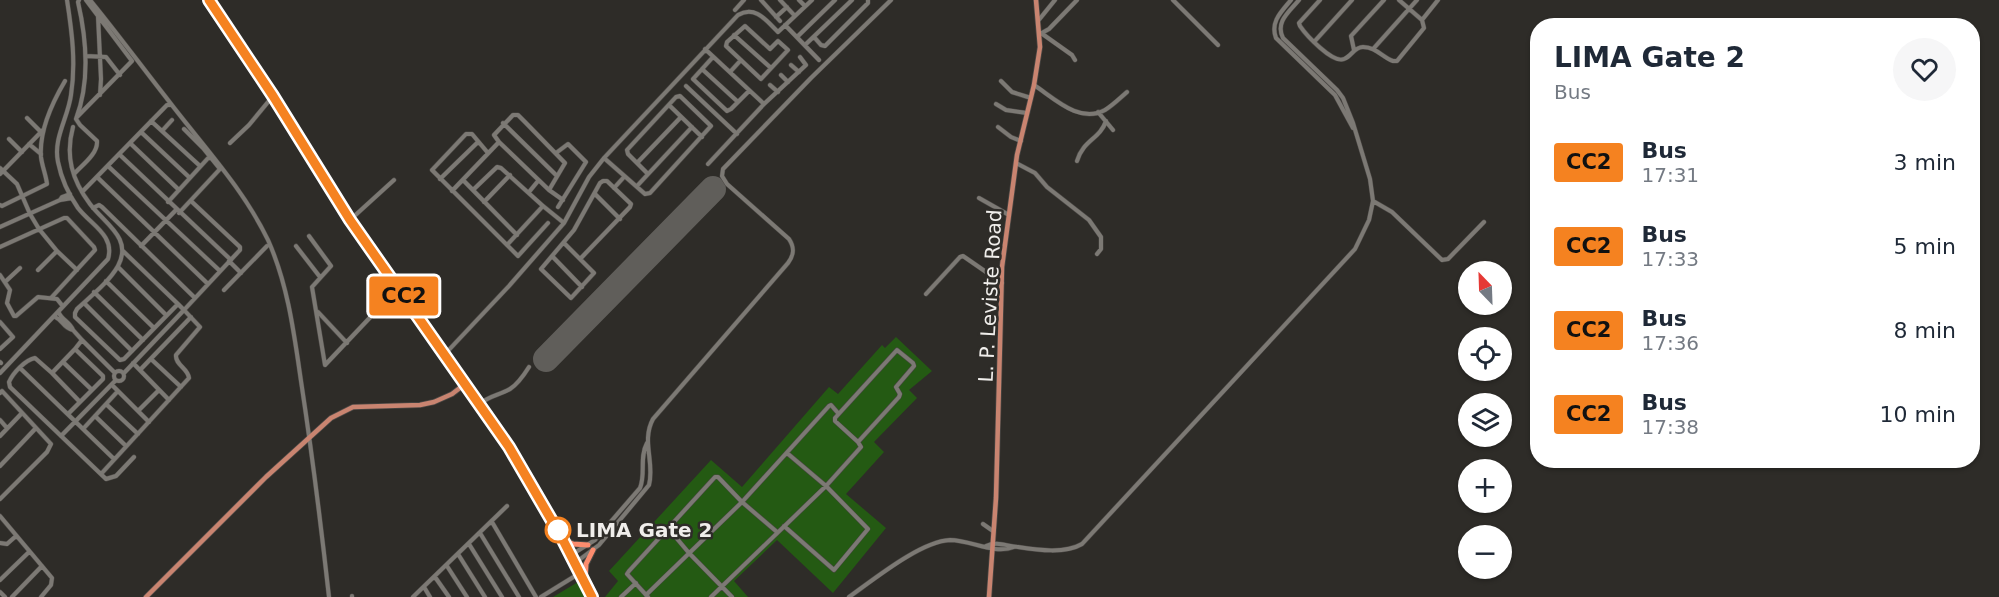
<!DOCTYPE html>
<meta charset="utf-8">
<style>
body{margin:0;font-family:"DejaVu Sans",sans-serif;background:#f6f6f7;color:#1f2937;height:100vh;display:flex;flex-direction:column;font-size:22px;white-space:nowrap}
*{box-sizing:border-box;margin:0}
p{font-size:20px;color:#747a83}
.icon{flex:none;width:33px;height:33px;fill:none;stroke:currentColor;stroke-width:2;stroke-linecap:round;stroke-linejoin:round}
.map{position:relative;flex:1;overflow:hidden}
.panel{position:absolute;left:1530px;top:18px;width:450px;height:450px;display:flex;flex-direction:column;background:#fff;border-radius:24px;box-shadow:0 2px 4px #0004}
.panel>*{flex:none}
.badge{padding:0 12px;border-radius:4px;font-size:21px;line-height:39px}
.needle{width:39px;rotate:337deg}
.controls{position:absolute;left:1458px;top:261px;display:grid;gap:12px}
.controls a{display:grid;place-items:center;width:54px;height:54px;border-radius:50%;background:#fff;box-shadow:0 2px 4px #0004;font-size:30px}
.map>.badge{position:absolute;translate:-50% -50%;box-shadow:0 0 0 3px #fff}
.round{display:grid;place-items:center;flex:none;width:63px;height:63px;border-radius:32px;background:#f6f6f7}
.head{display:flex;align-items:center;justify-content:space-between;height:102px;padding:0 24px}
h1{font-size:28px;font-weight:800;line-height:45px}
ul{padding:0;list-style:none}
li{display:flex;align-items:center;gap:18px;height:84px;padding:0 24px}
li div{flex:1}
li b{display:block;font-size:22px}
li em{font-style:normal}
li .badge{min-width:66px;font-weight:700;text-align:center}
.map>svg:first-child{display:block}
</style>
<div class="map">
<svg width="1999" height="597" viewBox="0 0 1999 597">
<rect width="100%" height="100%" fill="#2e2c28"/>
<path fill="#245a13" d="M 896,337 L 932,371 L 909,390 L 917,398 L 874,442 L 884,452 L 846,494 L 886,528 L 833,593 L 777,540 L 734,581 L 748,597 L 605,597 L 618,581 L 609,571 L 711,460 L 742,487 L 829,387 L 838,394 L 882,345 L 885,348 Z
M 578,582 L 584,597 L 553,597 Z"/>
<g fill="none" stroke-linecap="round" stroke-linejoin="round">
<path stroke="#605e5a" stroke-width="26" d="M 546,359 L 713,189"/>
<g stroke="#4b4845" stroke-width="5">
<path id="minor" d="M 90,0 C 117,33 142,67 168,100 C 203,146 243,188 268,240 C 288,285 294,333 301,381 C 312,453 321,525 329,597
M 761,0 L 780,21
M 780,0 L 795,16
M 799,0 L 805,6
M 1173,0 L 1218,45
M 1291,0 C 1281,12 1270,22 1276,38 L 1335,95 L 1353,128
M 1320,0 L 1299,23 L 1300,26 C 1306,35 1333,64 1344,59 C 1352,56 1354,47 1363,47 C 1376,47 1382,57 1393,61 L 1397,61 L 1424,28 L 1422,20 L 1399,0
M 735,10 L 744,0
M 98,16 L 101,79 L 100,95
M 776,17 L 787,7
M 1422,20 L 1438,0
M 1038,21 L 1055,0
M 785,25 L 819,60
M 745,26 L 770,49 L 778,41 L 788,50 L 761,79 L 726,46 L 727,42 Z
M 1041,33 L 1072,55 L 1075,60
M 1040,34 L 1049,29 L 1077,0
M 734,35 L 771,68
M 797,37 L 835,0
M 814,37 L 821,45 L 825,46 L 868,3 L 868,0
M 1314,42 L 1352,0
M 805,45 L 852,0
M 1374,48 L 1417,0
M 705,49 L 764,104 L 806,65 L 800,57
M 1354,50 L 1351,36 L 1384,0
M 86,56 L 106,57 L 120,75
M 713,57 L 693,79 L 727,111 L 731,109 L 749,91
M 791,65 L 799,72
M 702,69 L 738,102
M 730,72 L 741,60
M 781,75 L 788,82
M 1001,81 L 1012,92 L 1031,98
M 770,85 L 778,92
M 1034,85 C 1054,98 1079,124 1105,110 C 1113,105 1120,98 1127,92
M 686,86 L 737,134
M 996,104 L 1006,110 L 1027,113
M 669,105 L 702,137
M 1098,112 L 1113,130
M 513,115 L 518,115 L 525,122 L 565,163 L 549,190 L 499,142 L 494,135 Z
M 77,117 L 132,61 L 86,0
M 27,118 L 41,132
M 151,121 L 200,166
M 503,123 L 557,176
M 73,127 C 65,156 72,180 90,204 C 105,224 133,238 118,266 C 109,282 91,296 77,309 L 75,313 L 75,317 L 120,360 L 124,359 L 178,304 L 184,310 L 124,373
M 998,127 L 1011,137 L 1021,141
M 162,131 L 172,120
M 141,132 L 190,178
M 9,139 L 22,152
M 130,143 L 179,190
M 230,143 L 249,125 L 273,96
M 29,144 L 41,154
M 488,153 L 472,134 L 466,134 L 432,170 L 518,256 L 548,223
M 556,153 L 568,144 L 586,162 L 558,207
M 119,154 L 231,260
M 604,158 L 645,194 L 650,193 L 711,126 L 680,96 L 676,97 L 627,150 L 628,154 L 648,174
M 1077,161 C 1083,140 1100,139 1106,121
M 637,163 L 681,117
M 1016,163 L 1035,173 L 1047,187 L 1089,220 L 1101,237 L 1101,249 L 1097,254
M 708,164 L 764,104
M 108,166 L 220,271
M 0,168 L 17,184 L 30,214 L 39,229 L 57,251 L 77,270
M 0,174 L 43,130
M 74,174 C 82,165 98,154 97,141 L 80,125 L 76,119 C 90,82 87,41 78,2 L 79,0
M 97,177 L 208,284
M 440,179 L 478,142
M 463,180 L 517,235
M 637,186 L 692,127
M 614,188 L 624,177
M 473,190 L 497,167 L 501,168 L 543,206 L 564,223
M 549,190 L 563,200
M 452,191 L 499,142
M 82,192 L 167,105 L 170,105
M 529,192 L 538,181
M 595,194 L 620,219
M 979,198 L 1009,215
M 60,200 L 62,197 L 70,194
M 1373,201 L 1392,212 L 1442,260 L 1448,259 L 1484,222
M 168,202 L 210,156
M 484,202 L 510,175
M 0,205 L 2,206 L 47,184 C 46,175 42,166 41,157 C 39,131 52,103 65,81
M 93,208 L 99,205 L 102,207 L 195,298
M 179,213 L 220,169 L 203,148 L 184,129
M 350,220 L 394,180
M 0,227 L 60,200 L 72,198
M 309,236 L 331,266 L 312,287 L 325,365 L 398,288
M 564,243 L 594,273 L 571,298 L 541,269 L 574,230 L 600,183 L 603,181 L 607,181 L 631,204 L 630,207 L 581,258
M 507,245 L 543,206
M 141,246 L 176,210
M 296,246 L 320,277
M 0,247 L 64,218 L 67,218 L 94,247 L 95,250 L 51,298
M 123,251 L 178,304
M 552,256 L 582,287
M 229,261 L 241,273
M 118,267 L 166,315
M 38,270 L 57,251
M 0,275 L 10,290 L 7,303 L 14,316 L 16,316 L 38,297 L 57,299 L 61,304
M 106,281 L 154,328
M 5,282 L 20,268
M 224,290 L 267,246
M 94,292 L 143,340
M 926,294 L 960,257 L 963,256 L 1002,283
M 84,303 L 132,351
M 318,312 L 347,343
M 55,317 C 63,320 63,328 73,330 C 70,322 62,320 59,313
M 0,322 L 13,337 L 0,349
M 73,330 L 82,340
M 75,349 L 82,340 L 115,373
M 445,354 L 509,286 L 564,223 L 589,177 L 604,158 L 738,15 C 755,5 766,20 778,32 L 812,0
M 151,359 L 181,387
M 0,362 L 1,363
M 63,362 L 92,390
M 133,363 L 169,400
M 20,368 L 114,459
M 140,370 L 191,317
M114 376a5 5 0 1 1 10 0a5 5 0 1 1-10 0Z
M 0,373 L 108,259 C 115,235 91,225 78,208 C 69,195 61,177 58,162 C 53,138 68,118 71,95 C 76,63 72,32 67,0
M 52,373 L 75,349 L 103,376 L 103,379 L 68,414
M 112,385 L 149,422
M 0,393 L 2,391 L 51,444 L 47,452 L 0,499
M 80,402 L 52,373 L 35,358 C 25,360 13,373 9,382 L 10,387 L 106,479 L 116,476 L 134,457
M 106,404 L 138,434
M 480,404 C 488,396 500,395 510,389 C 518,384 524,375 529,367
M 138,411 L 159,390
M 95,416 L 126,446
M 0,420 L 7,428
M 83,429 L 118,391
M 0,436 L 22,413
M 61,436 L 116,380
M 0,466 L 36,428
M 101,474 L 189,378 C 188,368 175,365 176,355 L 200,327 L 184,310 L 240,250 L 240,247 L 191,201
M 0,516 L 52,578 L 51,585 L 41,597
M 492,522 L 536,597
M 983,524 L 993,531
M 784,526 L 834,570 L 868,529 L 826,486 L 787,453
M 668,528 L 689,553 L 732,597
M 480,533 L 519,597
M 0,543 L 7,544 L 16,536
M 469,544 L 502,597
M 986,546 C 997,541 1006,546 1018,547 C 1038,550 1065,554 1082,544 L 1355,249 L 1369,220 L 1373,201 L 1370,179 L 1353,123 L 1343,98 L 1337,90 L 1283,38 C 1275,22 1289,12 1299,0
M 458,554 L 485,597
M 571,555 L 595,540 L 640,488 C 646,474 639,458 647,443
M 575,563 L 599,545 L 649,485 C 655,463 641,441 653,419 L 788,263 C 794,255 795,248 789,239 L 727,184 L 722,176 L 723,169 L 811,78 L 891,0
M 447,566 L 467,597
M 435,577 L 449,597
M 0,580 L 29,552
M 424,587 L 430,597
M 0,592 L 5,597
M 646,595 L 742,502 L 829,406 L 831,405 L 838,413
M 352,596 L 352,597
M 12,597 L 42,566
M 413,597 L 507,506
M 541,597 L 580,573
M 621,597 L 636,583
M 648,597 L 627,574 L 629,571 L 715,477 L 718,477 L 742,502 L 777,532
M 711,597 L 826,486 L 861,447 L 858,442 L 899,397 L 900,394 L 896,387 L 914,366 L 913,363 L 897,350 L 835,418 L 835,421 L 858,442
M 849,597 C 873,580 921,541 950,540 C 971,540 994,555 1014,547"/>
</g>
<g stroke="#4b4845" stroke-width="6">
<path id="major" d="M 146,597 L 266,477 L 331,418 L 353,407 L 420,405 L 434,402 L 452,394 L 465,384
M 989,597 L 996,498 L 1002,267 L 1017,155 L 1034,85 L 1040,47 L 1036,0"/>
</g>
<g stroke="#4b4845" stroke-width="7">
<path id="highway" d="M 209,0 L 273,96 L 350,220 L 519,462 L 563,540 L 592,597
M 564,540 L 573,544 L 588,545
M 585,580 L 586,564 L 593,550"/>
</g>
<use href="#minor" stroke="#7c7974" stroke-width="4"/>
<use href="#major" stroke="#c98470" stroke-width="4.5"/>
<use href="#highway" stroke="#fc8c6e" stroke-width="5"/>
</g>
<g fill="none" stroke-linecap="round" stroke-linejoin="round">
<g stroke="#fff" stroke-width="14">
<path id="line" d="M 209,0 L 273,96 L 350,220 L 509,447 L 563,540 L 592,597"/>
</g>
<use href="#line" stroke="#f58220" stroke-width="9"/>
</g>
<circle fill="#fff" stroke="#f58220" stroke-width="3" cx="558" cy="530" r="12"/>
<g text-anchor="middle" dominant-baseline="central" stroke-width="5" stroke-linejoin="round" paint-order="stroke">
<g font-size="20" fill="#f0eeeb" stroke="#2e2c28">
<text transform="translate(990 296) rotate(-87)">L. P. Leviste Road</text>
</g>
<g font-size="20" font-weight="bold" fill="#f0eeeb" stroke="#2e2c28" text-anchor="start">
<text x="576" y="530">LIMA Gate 2</text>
</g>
</g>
</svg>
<div class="controls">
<a><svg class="needle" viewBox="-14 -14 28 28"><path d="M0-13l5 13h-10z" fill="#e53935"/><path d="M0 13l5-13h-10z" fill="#747a83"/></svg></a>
<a><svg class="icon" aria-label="locate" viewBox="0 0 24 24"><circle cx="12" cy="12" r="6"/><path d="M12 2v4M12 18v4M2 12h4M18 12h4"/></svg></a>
<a><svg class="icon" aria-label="layers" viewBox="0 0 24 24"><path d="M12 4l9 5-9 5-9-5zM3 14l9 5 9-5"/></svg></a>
<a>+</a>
<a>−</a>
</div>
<b class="badge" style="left:404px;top:296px;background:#f58220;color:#111">CC2</b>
<section class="panel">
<div class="head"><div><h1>LIMA Gate 2</h1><p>Bus</p></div><a class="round"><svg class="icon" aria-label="heart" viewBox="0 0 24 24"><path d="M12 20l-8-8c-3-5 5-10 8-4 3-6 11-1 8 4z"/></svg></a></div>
<ul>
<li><span class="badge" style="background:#f58220;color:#111">CC2</span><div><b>Bus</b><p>17:31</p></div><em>3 min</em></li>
<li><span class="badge" style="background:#f58220;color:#111">CC2</span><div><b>Bus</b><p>17:33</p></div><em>5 min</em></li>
<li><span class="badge" style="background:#f58220;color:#111">CC2</span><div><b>Bus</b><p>17:36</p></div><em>8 min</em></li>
<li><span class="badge" style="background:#f58220;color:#111">CC2</span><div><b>Bus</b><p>17:38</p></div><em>10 min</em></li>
</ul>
</section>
</div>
